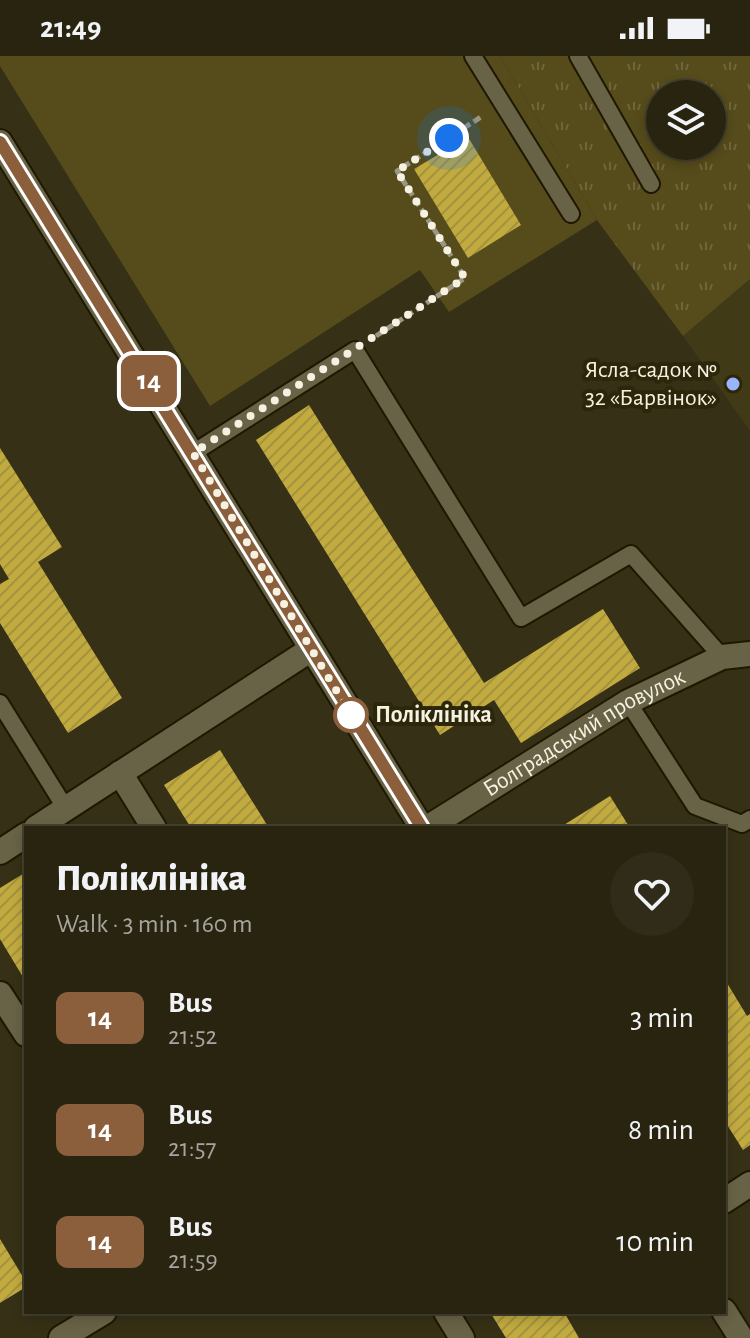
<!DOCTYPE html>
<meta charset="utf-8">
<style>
body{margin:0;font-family:"Alegreya Sans",sans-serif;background:#302c19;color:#f1f3f6;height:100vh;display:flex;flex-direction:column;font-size:30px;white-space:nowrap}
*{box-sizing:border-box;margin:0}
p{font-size:26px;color:#a5a49f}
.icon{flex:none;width:44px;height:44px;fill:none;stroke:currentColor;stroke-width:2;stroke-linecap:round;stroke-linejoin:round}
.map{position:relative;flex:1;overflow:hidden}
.drawer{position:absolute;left:24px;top:770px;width:702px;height:488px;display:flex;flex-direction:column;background:#282410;border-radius:0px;box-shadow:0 4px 12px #0003,0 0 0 2px #444130}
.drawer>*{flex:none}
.badge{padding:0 16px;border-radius:12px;font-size:28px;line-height:52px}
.buttons{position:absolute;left:646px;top:24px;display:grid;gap:16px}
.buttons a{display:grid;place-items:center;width:80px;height:80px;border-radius:50%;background:#282410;box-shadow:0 4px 12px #0003,0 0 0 2px #444130;font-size:40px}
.you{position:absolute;width:40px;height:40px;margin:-20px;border:6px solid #fff;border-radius:50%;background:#1a73e8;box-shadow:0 0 0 12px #1a73e833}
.map>.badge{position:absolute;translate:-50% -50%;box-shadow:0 0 0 4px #fff}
.round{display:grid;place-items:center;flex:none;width:84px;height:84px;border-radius:42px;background:#302c19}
.summary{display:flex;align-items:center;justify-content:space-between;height:136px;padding:0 32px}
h1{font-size:38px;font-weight:800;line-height:60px}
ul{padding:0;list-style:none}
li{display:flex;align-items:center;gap:24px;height:112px;padding:0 32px}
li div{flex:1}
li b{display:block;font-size:30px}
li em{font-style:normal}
li .badge{min-width:88px;font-weight:700;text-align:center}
.status{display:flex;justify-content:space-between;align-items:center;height:56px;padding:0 40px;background:#282410;direction:ltr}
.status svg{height:22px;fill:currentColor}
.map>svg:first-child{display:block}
</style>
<div class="status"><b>21:49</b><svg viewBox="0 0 49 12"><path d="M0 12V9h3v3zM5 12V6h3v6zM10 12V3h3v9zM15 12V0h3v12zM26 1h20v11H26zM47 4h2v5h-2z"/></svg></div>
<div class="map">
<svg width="750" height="1282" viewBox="0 0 750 1282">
<defs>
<pattern id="grass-tufts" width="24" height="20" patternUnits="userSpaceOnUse" patternTransform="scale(2)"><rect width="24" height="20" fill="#564b1a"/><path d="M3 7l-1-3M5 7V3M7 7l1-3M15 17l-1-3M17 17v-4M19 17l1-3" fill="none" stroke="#6f653b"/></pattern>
<pattern id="building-hatch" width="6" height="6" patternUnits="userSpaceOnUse" patternTransform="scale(2)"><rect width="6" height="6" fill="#c2ab3e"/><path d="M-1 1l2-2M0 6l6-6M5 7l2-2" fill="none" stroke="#a49240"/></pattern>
</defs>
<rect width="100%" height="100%" fill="#363016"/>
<path fill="#413a17" d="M 750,223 L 750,375 L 683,280 Z"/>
<path fill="url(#grass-tufts)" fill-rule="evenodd" d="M 500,0 L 750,0 L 750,223 L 683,280 L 597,164 ZM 660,38 L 712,38 L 712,90 L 660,90 Z"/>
<path fill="#564b1a" d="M 0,0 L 500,0 L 597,164 L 449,256 L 420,214 L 210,350 L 0,10 Z"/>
<path fill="url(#building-hatch)" d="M 468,81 L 521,169 L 468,202 L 414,113 Z
M 309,349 L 484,627 L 603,553 L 640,612 L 521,687 L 494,644 L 440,679 L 256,384 Z
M 0,392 L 62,491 L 38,506 L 122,642 L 68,677 L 0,567 L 0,528 L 9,523 L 0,508 Z
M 220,694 L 269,772 L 191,772 L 188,767 L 164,729 Z
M 610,740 L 630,772 L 559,772 Z
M 26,816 L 26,926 L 0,883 L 0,832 Z
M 724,922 L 747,960 L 750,958 L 750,1089 L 743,1094 L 724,1064 Z
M 0,1183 L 26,1226 L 26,1231 L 0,1247 Z
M 490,1256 L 564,1256 L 579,1282 L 506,1282 Z"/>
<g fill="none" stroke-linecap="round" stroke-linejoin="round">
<g stroke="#1e1800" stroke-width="20">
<path id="lane" d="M 473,0 L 571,158
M 578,0 L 651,128
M 193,397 L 355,294 L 521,562 L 631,498 L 722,601
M 628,646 L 695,750 L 742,768 L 750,763
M 0,647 L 66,753"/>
</g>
<g stroke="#1e1800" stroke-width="28">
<g id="street">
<path d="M 120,717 L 154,772"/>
<path d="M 36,772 L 310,594"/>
<path id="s1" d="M 427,772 L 628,646 L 722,601 L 750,598"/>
<path d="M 0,796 L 26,779"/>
<path d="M 0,938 L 26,978"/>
<path d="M 724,1145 L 750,1128"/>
<path d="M 446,1256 L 462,1282"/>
</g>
</g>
<g stroke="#1e1800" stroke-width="28">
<path id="secondary" d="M 0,86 L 422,772
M 724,1255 L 741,1282
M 61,1282 L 104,1256"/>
</g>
<path stroke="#9a9681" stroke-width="5" stroke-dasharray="8 4" stroke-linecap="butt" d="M 376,280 L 465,222 L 397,115 L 481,61"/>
<use href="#lane" stroke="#686246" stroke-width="16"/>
<use href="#street" stroke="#686246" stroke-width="24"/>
<use href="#secondary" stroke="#686246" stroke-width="24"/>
</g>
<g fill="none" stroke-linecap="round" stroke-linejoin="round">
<g stroke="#fff" stroke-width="18">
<path id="line" d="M 0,86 L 422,772"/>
</g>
<use href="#line" stroke="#8b5e3c" stroke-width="12"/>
<path stroke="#f5f2e2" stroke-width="8" stroke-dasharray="0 14.4" d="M 351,659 L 193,397 L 465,222 L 397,115 L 449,82"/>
</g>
<circle fill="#98b5fd" stroke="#2c260b" stroke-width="3" cx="733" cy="328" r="8"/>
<circle fill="#fff" stroke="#8b5e3c" stroke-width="4" cx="351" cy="659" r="16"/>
<g text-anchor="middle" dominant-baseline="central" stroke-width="8" stroke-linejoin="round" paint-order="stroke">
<g font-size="24" fill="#f5f2e2" stroke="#2c260b" text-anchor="end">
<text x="717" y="314">Ясла-садок №<tspan x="717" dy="28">32 «Барвінок»</tspan></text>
</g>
<g font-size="24" font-weight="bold" fill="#f5f2e2" stroke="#2c260b" text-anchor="start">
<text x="375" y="659">Поліклініка</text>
</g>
<g font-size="24" fill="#f5f2e2" stroke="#2c260b">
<text stroke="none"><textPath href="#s1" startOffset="184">Болградський провулок</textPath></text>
</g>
</g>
</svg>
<div class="buttons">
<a><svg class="icon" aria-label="layers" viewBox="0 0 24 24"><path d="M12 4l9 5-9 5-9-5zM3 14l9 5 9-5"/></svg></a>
</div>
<div class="you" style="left:449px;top:82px"></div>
<b class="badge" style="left:149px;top:325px;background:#8b5e3c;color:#fff">14</b>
<section class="drawer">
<div class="summary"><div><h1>Поліклініка</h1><p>Walk · 3 min · 160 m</p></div><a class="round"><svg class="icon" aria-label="heart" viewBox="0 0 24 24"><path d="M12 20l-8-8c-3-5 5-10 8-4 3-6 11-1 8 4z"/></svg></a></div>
<ul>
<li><span class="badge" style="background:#8b5e3c;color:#fff">14</span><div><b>Bus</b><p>21:52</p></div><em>3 min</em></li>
<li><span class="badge" style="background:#8b5e3c;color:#fff">14</span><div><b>Bus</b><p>21:57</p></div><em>8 min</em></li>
<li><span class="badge" style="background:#8b5e3c;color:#fff">14</span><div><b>Bus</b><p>21:59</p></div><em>10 min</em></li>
</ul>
</section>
</div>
